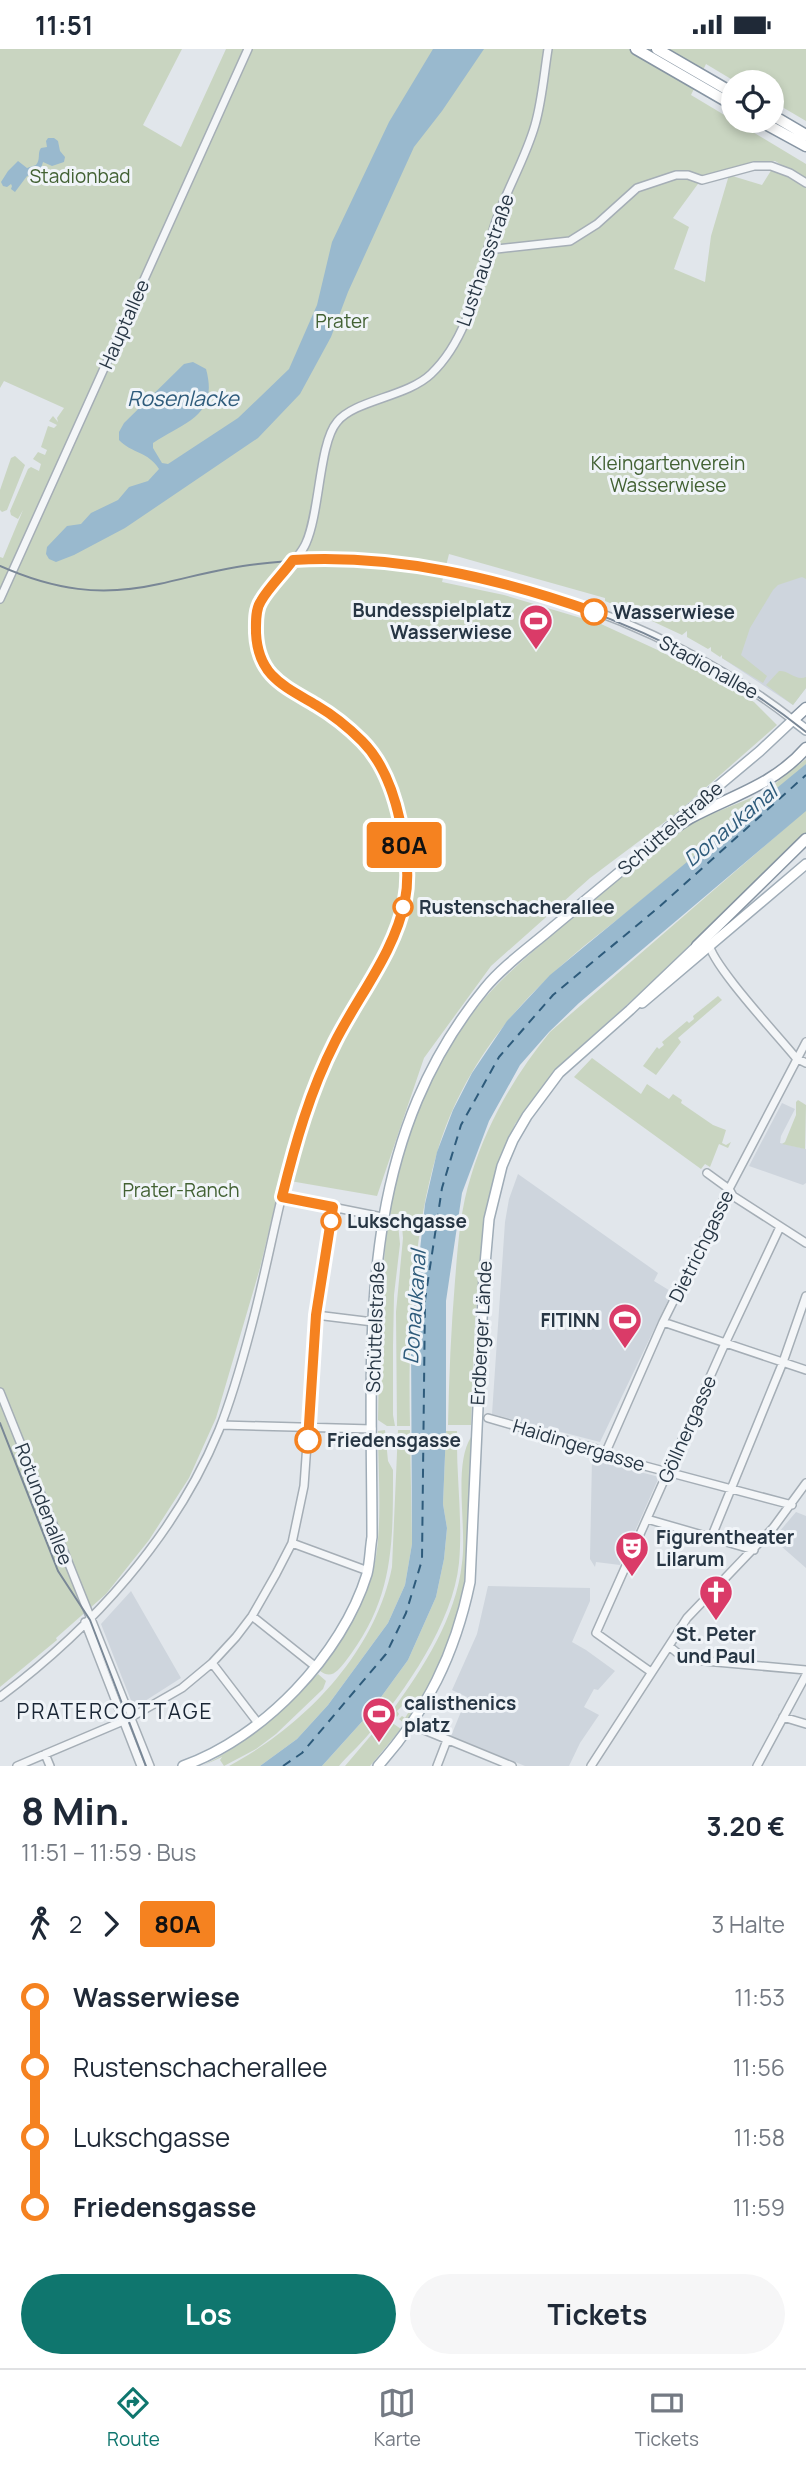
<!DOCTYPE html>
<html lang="de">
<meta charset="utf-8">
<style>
body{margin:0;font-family:Manrope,sans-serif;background:#f6f6f7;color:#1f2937;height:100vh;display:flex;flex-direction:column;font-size:26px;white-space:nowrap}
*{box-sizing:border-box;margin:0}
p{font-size:23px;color:#747a83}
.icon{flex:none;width:38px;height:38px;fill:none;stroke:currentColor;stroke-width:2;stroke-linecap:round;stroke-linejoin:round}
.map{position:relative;height:1717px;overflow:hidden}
.sheet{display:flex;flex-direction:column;background:#fff;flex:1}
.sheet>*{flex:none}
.badge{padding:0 14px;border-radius:5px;font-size:24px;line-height:46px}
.controls{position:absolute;left:721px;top:21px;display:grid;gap:14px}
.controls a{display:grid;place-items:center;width:63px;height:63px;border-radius:50%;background:#fff;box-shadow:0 4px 10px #0003;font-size:35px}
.map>.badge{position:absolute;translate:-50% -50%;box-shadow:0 0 0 4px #fff}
.legs{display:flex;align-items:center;gap:10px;height:77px;padding:0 21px;font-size:23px}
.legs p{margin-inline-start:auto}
.summary{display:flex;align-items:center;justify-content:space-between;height:119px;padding:0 21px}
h1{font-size:38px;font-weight:700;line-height:52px}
.action{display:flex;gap:14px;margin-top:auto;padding:14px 21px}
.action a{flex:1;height:80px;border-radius:42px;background:#0f766e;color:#fff;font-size:28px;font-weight:700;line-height:80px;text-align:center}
.action a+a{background:#f6f6f7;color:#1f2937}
ul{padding:0 21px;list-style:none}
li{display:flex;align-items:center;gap:24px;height:70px;font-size:26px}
li i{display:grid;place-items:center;width:10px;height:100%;margin:0 9px;background:currentColor}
li i::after{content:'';width:18px;height:18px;margin:-9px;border:5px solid;border-radius:50%;background:#fff}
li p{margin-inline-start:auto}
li:first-child i{background:linear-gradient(#0000 50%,currentColor 0)}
li:last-child i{background:linear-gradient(currentColor 50%,#0000 0)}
.status{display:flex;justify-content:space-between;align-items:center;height:49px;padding:0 35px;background:#fff;direction:ltr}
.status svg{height:19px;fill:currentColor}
.tabs{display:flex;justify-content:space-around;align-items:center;height:98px;border-top:2px solid #e0e1e3;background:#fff;font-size:19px;color:#747a83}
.tabs a{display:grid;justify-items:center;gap:4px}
.tabs .active{color:#0f766e}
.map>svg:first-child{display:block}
</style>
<div class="status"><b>11:51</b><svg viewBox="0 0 49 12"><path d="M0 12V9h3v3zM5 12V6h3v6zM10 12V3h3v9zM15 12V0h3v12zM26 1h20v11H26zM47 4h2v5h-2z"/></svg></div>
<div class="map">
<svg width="806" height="1717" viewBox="0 0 806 1717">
<rect width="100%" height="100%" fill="#e1e6eb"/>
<path fill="#ced5dd" d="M 789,504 L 806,514 L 806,639 L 793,656 L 722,609 Z
M 782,1054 L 795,1060 L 781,1087 L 780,1094 L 806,1100 L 806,1134 L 803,1136 L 749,1117 Z
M 518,1125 L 658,1224 L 654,1232 L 672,1243 L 600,1393 L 492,1365 L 505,1173 L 509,1150 Z
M 592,1409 L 595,1411 L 659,1428 L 620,1516 L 596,1513 L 595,1518 L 590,1510 Z
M 796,1463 L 806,1467 L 806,1519 L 773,1490 Z
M 488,1537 L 590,1539 L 590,1552 L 572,1593 L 586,1601 L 615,1622 L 598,1641 L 594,1640 L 584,1658 L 599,1666 L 580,1694 L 569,1717 L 525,1717 L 451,1687 L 467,1648 L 452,1641 L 477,1585 Z
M 131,1542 L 181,1629 L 134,1659 L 101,1575 Z"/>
<path fill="#c9d5c1" d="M 0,0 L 182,0 L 143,76 L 181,98 L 226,0 L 806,0 L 806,72 L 772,52 L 772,33 L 736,33 L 706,15 L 691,46 L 806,115 L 806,131 L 775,112 L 748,115 L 725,121 L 703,128 L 673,169 L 689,178 L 674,220 L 705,233 L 711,187 L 729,126 L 762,136 L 772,120 L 785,124 L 806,137 L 806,530 L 802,528 L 778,536 L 773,541 L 750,579 L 741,606 L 767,627 L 763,634 L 722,609 L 722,606 L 720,608 L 711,602 L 711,598 L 708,600 L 687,588 L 687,582 L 682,586 L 652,572 L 653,567 L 648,569 L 634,564 L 634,559 L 631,563 L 605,552 L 605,549 L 449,505 L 442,533 L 504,546 L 601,575 L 662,603 L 754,653 L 777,676 L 678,763 L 590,829 L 491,917 L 424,1009 L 377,1147 L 290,1132 L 279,1139 L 260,1219 L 216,1369 L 189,1429 L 149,1491 L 106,1545 L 56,1589 L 57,1591 L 0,1638 L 0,508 L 3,509 L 23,461 L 18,470 L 11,466 L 10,462 L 28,420 L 31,418 L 39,422 L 41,415 L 33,410 L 38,403 L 45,406 L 47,401 L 41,398 L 48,377 L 54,379 L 57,376 L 49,372 L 53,367 L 58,373 L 57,369 L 64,359 L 4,332 L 0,339 Z
M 15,407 L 25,416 L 7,461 L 2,463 L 0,461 L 0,441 L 11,409 Z
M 779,622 C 789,621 795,632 806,628 L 806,639 L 793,656 L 766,636 Z
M 806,710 L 806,715 L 800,721 C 748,764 696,807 644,849 C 613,875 579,899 550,927 C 499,974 456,1037 437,1104 C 412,1188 408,1290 410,1377 L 397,1377 L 396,1263 L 403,1189 L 401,1165 L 389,1165 C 402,1092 430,1020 476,960 C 499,930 528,907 557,882 C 595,850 633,818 672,786 L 687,775 L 763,744 Z
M 806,761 L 806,784 L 702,888 L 558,1018 L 515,1075 L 496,1123 L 486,1158 L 475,1273 L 471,1376 L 448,1376 C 449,1327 451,1280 455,1232 C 458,1196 460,1161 471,1127 C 487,1074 515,1026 550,983 Z
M 718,947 L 722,951 L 678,989 L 681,993 L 656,1026 L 643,1017 L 657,998 L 659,1000 L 664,996 L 662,993 L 687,972 L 689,974 L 694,970 L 693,967 Z
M 592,1009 L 641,1045 L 647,1035 L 669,1050 L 673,1045 L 682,1051 L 681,1054 L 713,1076 L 726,1081 L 722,1094 L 726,1096 L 731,1093 L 728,1099 L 719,1095 L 710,1118 L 705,1115 L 701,1120 L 574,1028 Z
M 798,1051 L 806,1056 L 805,1100 L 782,1095 L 785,1093 L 796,1066 L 796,1053 Z
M 398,1175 L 400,1195 L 394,1246 L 393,1297 L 393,1366 L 395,1377 L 387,1377 L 378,1371 L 380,1259 L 387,1177 Z
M 385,1381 L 388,1412 L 393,1421 C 393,1497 394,1550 345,1613 C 338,1621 332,1631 320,1622 C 340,1597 366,1552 374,1518 C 383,1478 378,1423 378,1382 Z
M 398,1381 L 410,1381 L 412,1495 L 405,1536 L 388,1574 L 328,1656 L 297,1690 L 260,1717 L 229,1717 C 304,1677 375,1604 392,1518 Z
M 446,1382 L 457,1382 C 456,1427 463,1470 459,1514 C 453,1574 405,1642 368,1686 C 358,1698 348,1706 339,1717 L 322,1717 L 368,1666 L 408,1611 L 436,1548 L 444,1510 L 447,1479 L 443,1455 Z
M 471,1388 L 469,1505 L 465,1539 L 455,1580 L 434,1628 L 405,1675 L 399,1670 L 402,1667 L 405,1669 L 416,1651 L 410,1649 L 397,1662 L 399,1665 L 397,1668 L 392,1662 C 423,1619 456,1569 462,1514 C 467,1478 453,1417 471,1388 Z
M 318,1625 L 326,1632 L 323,1640 L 276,1685 L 256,1700 L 224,1717 L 220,1711 L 222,1708 L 202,1717 C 247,1695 284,1657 318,1625 Z
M 384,1671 L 388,1671 L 401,1680 L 370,1717 L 345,1717 Z"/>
<path fill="#99b9ce" d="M 433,0 L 484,0 L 442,62 L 414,98 L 348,243 L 331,288 L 300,345 L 258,389 L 125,479 L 74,506 L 56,513 L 49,510 L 46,505 L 47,498 L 67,477 L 81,475 L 91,464 L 118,451 L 129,438 L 148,432 L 159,420 C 149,403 131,404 119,391 L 119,383 L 124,374 L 184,315 L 193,313 L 206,320 C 219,367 185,373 153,394 L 153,399 L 162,414 L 168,415 L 238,369 L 289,320 L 317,256 L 332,193 L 389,73 Z
M 48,89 L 54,89 L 58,92 L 60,102 L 65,108 L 64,113 L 52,117 L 43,113 L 40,123 L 27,127 L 15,143 L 11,140 L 12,137 L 11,135 L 7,138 L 3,137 L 1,133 L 8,122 L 18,112 L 27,119 L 36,116 C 41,110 37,104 41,99 L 47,98 L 46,92 Z
M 806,715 L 806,762 L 579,954 L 549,983 L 520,1016 L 489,1072 L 462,1144 L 446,1252 L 446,1382 L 443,1455 L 447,1479 L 444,1510 L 436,1548 L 408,1611 L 368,1666 L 322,1717 L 260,1717 L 297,1690 L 328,1656 L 388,1574 L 405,1536 L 412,1495 L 411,1283 L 425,1155 L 437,1103 L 453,1061 L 472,1024 L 507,972 L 550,926 Z"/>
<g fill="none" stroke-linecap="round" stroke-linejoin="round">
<path stroke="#2e5b7b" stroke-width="2" stroke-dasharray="9 7" stroke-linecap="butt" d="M 283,1717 L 302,1704 L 386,1605 L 406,1564 L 422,1511 L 425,1251 L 442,1139 L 461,1076 L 499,1008 L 553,946 L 659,858 L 806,726"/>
<g stroke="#a5aeb6" stroke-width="10">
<path id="minor" d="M 488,201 L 570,192 L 597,175 L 637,139 L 676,126 L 688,126 L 702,131 L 754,117 L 771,117 L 790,124 L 806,134
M 294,511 C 461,501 662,568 793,671
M 0,550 L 248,0
M 709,894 C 710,914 780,989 796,1009 L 806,1014
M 707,1124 L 729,1140 L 733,1147 L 806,1194
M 282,1148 L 382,1168
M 316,1266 L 373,1273
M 663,1273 L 806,1321
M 0,1343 L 150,1717
M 488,1369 L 597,1400 L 611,1408 L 792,1456
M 221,1376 L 372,1380
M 605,1405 L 663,1273 L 729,1140 L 806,993
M 647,1470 L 754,1501
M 711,1489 L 783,1313 L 806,1247
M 292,1494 L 368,1522
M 252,1567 L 316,1618
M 85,1573 L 141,1717
M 669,1597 L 681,1607 L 693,1611 L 806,1621
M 212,1614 L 258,1674
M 651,1623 L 596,1584 L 722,1301 L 780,1178
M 0,1648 C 92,1579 175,1488 219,1381 C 232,1349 242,1313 251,1279 C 272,1201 283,1120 312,1045 C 319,1027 327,1008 336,991 C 363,939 409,886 407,824 C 405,781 395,730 366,696 C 352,679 332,665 313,654 C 300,647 283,641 272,629 C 262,617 257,599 256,584 C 256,575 256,563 259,555 C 269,534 297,515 306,494 C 320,463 319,394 337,373 C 354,351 407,348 431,325 C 471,287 479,226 495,175 C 506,141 525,111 535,76 C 542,52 544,25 548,0
M 783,1668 L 806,1675
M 412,1676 L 512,1717
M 45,1705 L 50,1717
M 17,1717 L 128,1670 L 182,1639 L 212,1614 L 236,1588 L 252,1567 L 276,1525 L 292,1494 L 304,1437 L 316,1266 L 333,1158
M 437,1717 L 447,1691
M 591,1717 L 687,1569 L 773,1479 L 806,1434
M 757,1717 L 806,1626"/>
</g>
<g stroke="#9facb7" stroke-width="12">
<path id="major" d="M 642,954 L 806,815
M 183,1717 C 263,1689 342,1606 367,1525 C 370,1513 370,1500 372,1488 C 372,1293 353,1100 485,939 C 504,916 530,898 552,879 C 589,848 626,818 663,787 L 668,779 L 760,702 L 793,671 L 806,681
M 378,1717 C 427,1662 455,1605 470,1533 L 484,1227 L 489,1170 L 502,1117 L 513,1091 L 527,1067 L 559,1024 L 630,961 L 697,897"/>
</g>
<g stroke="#8795a3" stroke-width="13">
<path id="highway" d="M 636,0 L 733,56
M 657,0 L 733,44
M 772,66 L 806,86
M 760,72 L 806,97
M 793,671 L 806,659
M 663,787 C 672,781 681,774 690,769 C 731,747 774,736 806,699
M 697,897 L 806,790"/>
</g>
<use href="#minor" stroke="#f4f6f8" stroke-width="7"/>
<use href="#major" stroke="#fff" stroke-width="9"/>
<use href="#highway" stroke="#fff" stroke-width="10"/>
<path stroke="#798796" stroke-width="2" d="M 0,517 C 54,541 101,548 159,535 C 192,528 224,518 258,515 C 286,512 314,509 342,510 C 376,511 409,517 442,523 C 575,547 700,598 806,683
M 0,1374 L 58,1522 L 90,1571 L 146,1717"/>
</g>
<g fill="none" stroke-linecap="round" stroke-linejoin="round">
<g stroke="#fff" stroke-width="16">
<path id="line-1" d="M 308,1391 L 316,1266 L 333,1158 L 282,1148 C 295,1095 310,1042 335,993 C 358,947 395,903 405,851 C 410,826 406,797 400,772 C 394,744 383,713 362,692 C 348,678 333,666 316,656 C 284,637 258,627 256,584 C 256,574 255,561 261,552 C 269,538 283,525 293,511 C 396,505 498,529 594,563"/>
</g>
<use href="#line-1" stroke="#f58220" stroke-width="10"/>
</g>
<defs>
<g id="stadium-pin" transform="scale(1.75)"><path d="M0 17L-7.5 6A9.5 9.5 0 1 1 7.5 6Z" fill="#da3b68" stroke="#f0f4f8"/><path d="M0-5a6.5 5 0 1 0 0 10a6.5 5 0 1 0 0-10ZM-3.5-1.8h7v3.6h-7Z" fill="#fff"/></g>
<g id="theatre-pin" transform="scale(1.75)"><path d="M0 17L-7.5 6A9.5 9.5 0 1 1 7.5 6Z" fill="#da3b68" stroke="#f0f4f8"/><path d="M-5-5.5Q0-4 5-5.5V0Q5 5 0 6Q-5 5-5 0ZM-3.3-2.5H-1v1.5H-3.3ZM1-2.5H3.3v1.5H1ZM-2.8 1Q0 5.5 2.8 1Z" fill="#fff"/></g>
<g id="church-pin" transform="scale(1.75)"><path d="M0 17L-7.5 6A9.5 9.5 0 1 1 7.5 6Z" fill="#da3b68" stroke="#f0f4f8"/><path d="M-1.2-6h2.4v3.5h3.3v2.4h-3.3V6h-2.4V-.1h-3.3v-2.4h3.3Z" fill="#fff"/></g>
</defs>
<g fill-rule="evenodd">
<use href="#stadium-pin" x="536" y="572"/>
<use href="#stadium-pin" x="625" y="1271"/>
<use href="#theatre-pin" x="632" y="1499"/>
<use href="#church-pin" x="716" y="1543"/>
<use href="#stadium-pin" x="379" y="1665"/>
</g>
<g fill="#fff" stroke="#f58220" stroke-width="3.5">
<circle cx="594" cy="563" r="12"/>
<circle cx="403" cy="858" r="9"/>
<circle cx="331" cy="1172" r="9"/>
<circle cx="308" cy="1391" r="12"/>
</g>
<g text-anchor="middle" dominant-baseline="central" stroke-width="6" stroke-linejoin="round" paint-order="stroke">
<g font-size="19" fill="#426133" stroke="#f0f4f8">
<text x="80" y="127">Stadionbad</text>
<text x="342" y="272">Prater</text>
<text x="668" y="414">Kleingartenverein<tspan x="668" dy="22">Wasserwiese</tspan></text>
<text x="181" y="1141">Prater-Ranch</text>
</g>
<g font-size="19" fill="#273644" stroke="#f0f4f8">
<text transform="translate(485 211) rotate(-71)">Lusthausstraße</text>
<text transform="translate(124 275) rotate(-66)">Hauptallee</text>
<text transform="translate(709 618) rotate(29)">Stadionallee</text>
<text transform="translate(670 779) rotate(-41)">Schüttelstraße</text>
<text transform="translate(701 1197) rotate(-64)">Dietrichgasse</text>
<text transform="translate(375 1278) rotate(-88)">Schüttelstraße</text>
<text transform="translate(481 1284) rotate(-87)">Erdberger Lände</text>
<text transform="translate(687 1380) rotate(-66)">Göllnergasse</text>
<text transform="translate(579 1396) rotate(17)">Haidingergasse</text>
<text transform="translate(44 1455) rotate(69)">Rotundenallee</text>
</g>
<g font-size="19" font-weight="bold" fill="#273644" stroke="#f0f4f8" text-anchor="end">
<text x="512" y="561">Bundesspielplatz<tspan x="512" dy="22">Wasserwiese</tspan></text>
<text x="600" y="1271">FITINN</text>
<text x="656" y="1488" text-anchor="start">Figurentheater<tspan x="656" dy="22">Lilarum</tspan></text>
<text x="716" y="1585" text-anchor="middle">St. Peter<tspan x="716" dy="22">und Paul</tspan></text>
<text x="404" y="1654" text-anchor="start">calisthenics<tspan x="404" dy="22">platz</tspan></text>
</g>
<g font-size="19" font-weight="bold" fill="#273644" stroke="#f0f4f8" text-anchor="start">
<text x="613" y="563">Wasserwiese</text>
<text x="419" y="858">Rustenschacherallee</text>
<text x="347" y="1172">Lukschgasse</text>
<text x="327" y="1391">Friedensgasse</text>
</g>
<g font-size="21" font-style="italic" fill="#2e5b7b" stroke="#f0f4f8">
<text x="183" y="349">Rosenlacke</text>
<text transform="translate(730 776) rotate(-40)">Donaukanal</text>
<text transform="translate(414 1258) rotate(-86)">Donaukanal</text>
</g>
<g font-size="21" letter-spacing="2" fill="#1a2635" stroke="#f0f4f8">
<text x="115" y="1662">PRATERCOTTAGE</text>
</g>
</g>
</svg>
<div class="controls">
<a><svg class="icon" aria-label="locate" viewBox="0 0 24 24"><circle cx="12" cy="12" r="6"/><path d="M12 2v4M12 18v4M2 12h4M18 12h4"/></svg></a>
</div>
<b class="badge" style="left:404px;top:796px;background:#f58220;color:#111">80A</b>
</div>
<section class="sheet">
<div class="summary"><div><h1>8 Min.</h1><p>11:51 – 11:59 · Bus</p></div><b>3.20 €</b></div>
<div class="legs"><svg class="icon" aria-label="walk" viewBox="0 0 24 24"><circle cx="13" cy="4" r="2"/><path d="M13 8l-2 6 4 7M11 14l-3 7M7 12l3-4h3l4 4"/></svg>2<svg class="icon" aria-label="forward" viewBox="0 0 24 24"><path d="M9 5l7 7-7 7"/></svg><b class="badge" style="background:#f58220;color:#111">80A</b><p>3 Halte</p></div>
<ul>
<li><i style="color:#f58220"></i><b>Wasserwiese</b><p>11:53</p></li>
<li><i style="color:#f58220"></i><span>Rustenschacherallee</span><p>11:56</p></li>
<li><i style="color:#f58220"></i><span>Lukschgasse</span><p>11:58</p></li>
<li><i style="color:#f58220"></i><b>Friedensgasse</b><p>11:59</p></li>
</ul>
<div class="action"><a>Los</a><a>Tickets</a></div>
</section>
<nav class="tabs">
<a class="active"><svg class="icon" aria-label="directions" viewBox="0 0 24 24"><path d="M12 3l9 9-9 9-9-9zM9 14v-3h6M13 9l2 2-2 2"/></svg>Route</a>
<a><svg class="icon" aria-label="map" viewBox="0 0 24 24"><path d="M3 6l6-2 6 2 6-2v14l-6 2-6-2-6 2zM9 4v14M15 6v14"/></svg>Karte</a>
<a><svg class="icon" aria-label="tickets" viewBox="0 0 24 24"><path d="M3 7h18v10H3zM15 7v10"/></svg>Tickets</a>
</nav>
